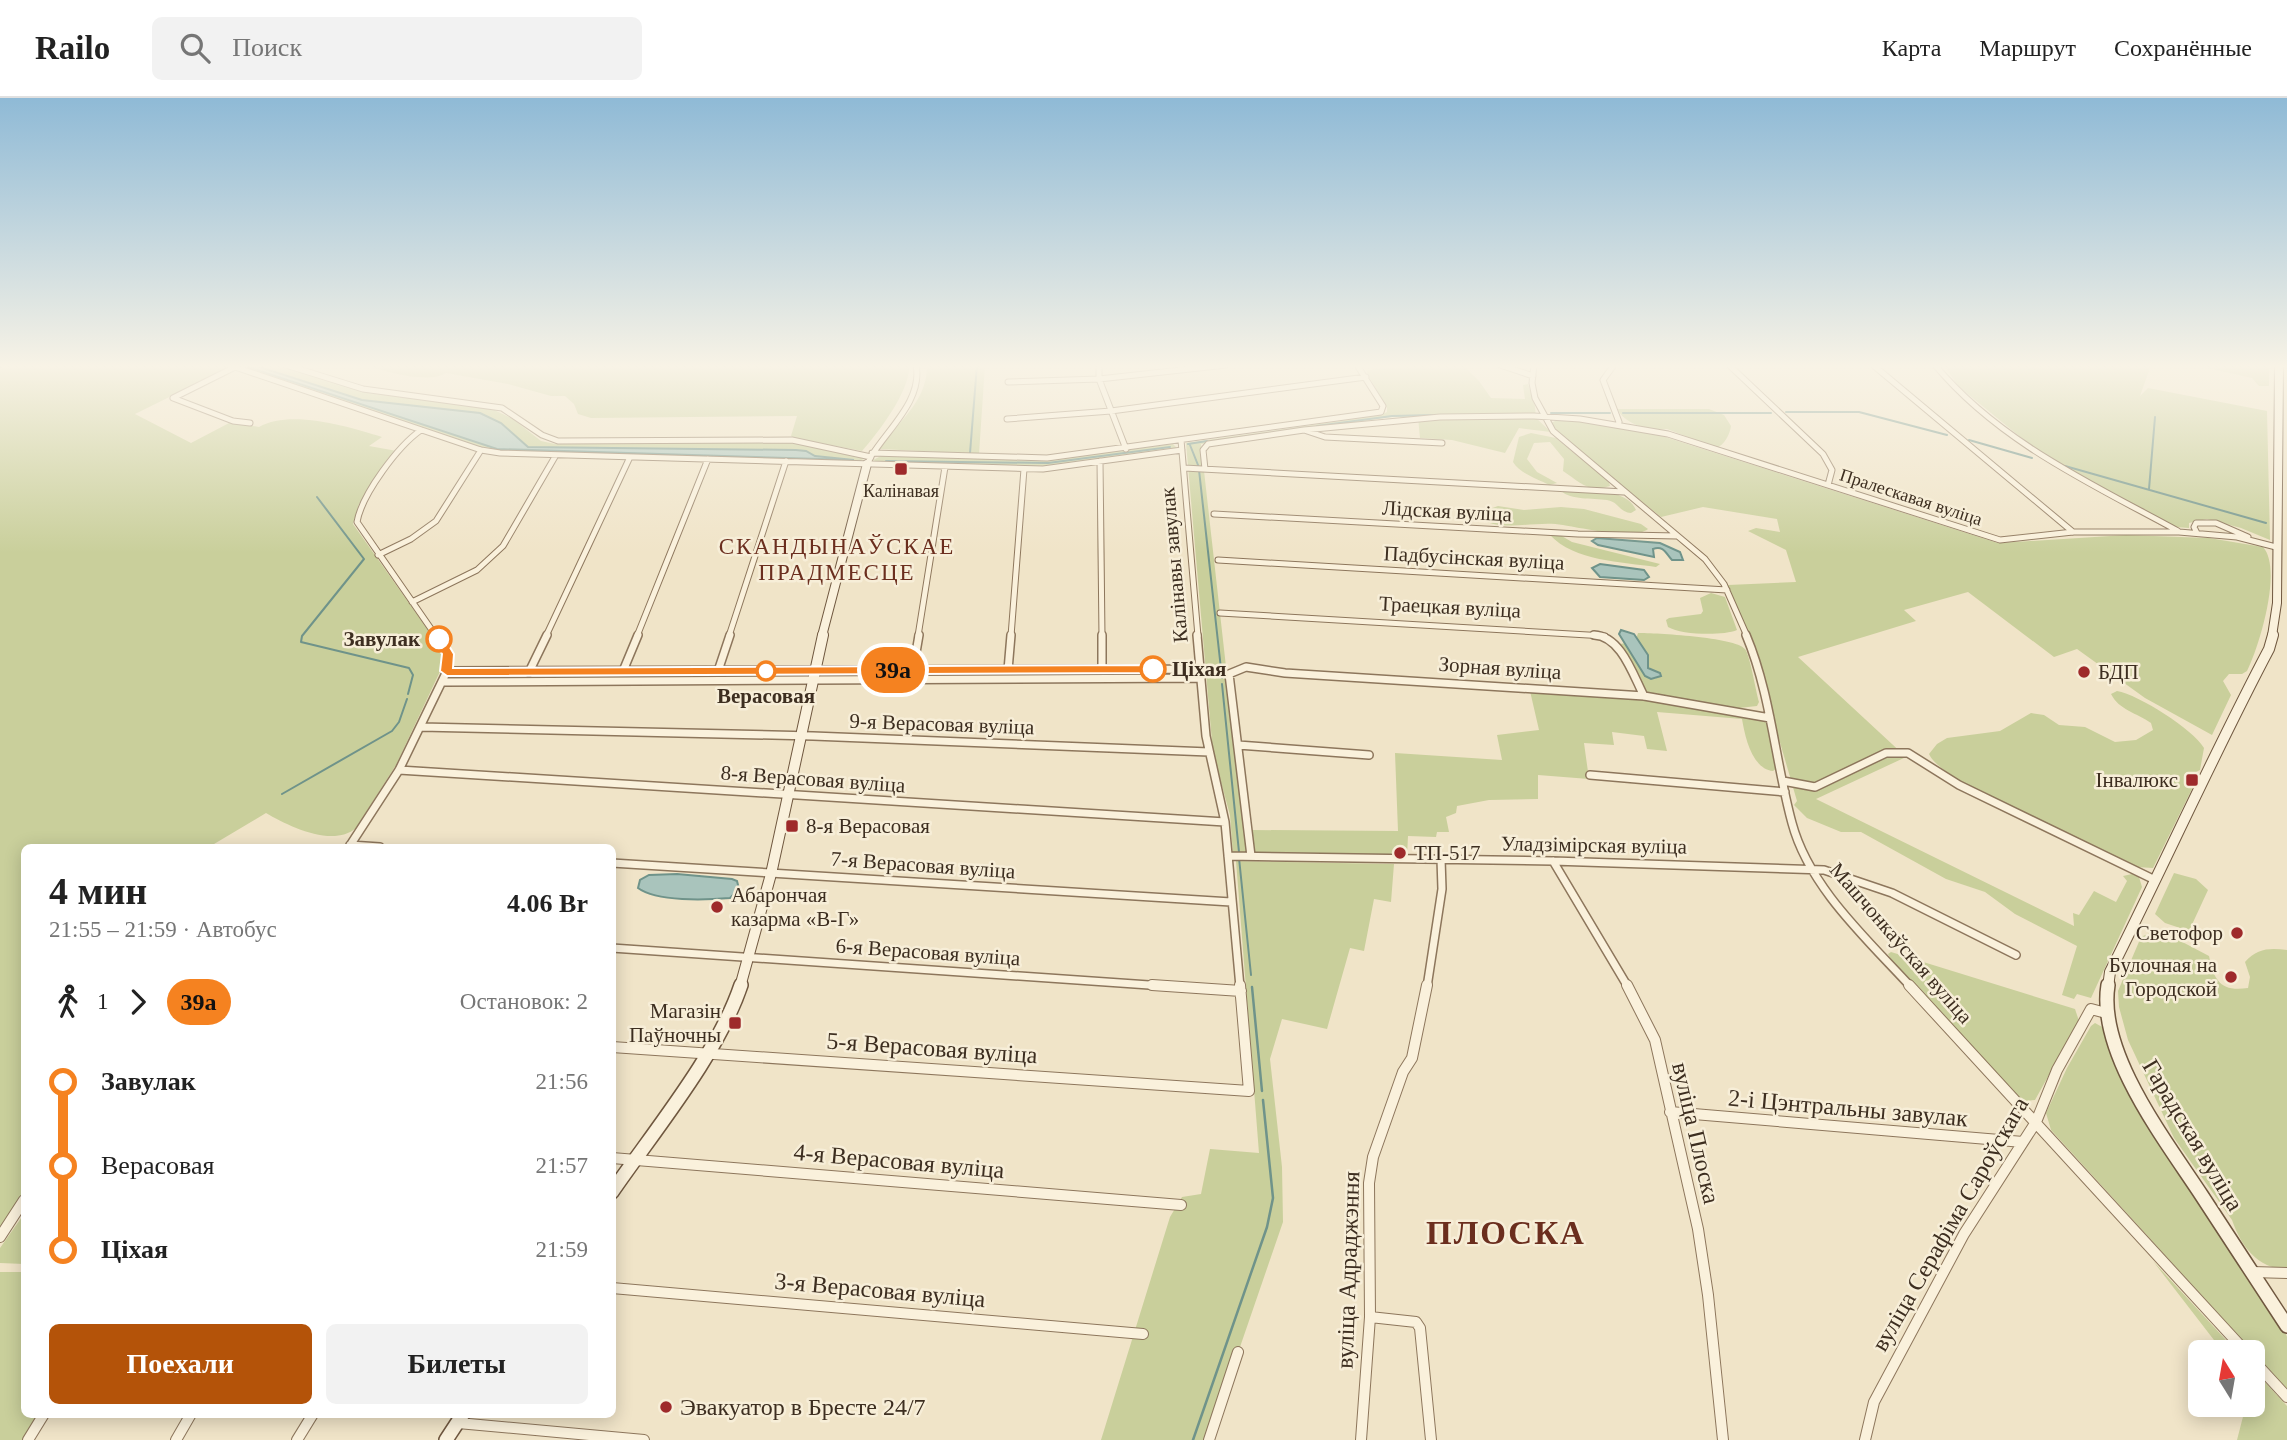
<!DOCTYPE html>
<html lang="ru">
<meta charset="utf-8">
<style>
body{margin:0;font-family:Georgia,serif;background:#f2f2f2;color:#222;height:100vh;display:flex;flex-direction:column;font-size:26px;white-space:nowrap}
*{box-sizing:border-box;margin:0}
p{font-size:23px;color:#767676}
.icon{flex:none;width:38px;height:38px;fill:none;stroke:currentColor;stroke-width:2;stroke-linecap:round;stroke-linejoin:round}
.map{position:relative;flex:1;overflow:hidden}
.side{position:absolute;left:21px;top:746px;width:595px;height:574px;display:flex;flex-direction:column;background:#fff;border-radius:10px;box-shadow:0 4px 18px #0003}
.side>*{flex:none}
.badge{padding:0 14px;border-radius:23px;font-size:24px;line-height:46px}
.needle{width:46px;rotate:349deg}
.tools{position:absolute;left:2188px;top:1242px;display:grid;gap:14px}
.tools a{display:grid;place-items:center;width:77px;height:77px;border-radius:10px;background:#fff;box-shadow:0 4px 18px #0003;font-size:35px}
.map>.badge{position:absolute;translate:-50% -50%;box-shadow:0 0 0 4px #fff}
.legs{display:flex;align-items:center;gap:10px;height:77px;padding:0 28px;font-size:23px}
.legs p{margin-inline-start:auto}
.overview{display:flex;align-items:center;justify-content:space-between;height:119px;padding:0 28px}
h1{font-size:38px;font-weight:700;line-height:52px}
.cta{display:flex;gap:14px;margin-top:auto;padding:14px 28px}
.cta a{flex:1;height:80px;border-radius:10px;background:#b45309;color:#fff;font-size:28px;font-weight:700;line-height:80px;text-align:center}
.cta a+a{background:#f2f2f2;color:#222}
ul{padding:0 28px;list-style:none}
li{display:flex;align-items:center;gap:24px;height:84px;font-size:26px}
li i{display:grid;place-items:center;width:10px;height:100%;margin:0 9px;background:currentColor}
li i::after{content:'';width:18px;height:18px;margin:-9px;border:5px solid;border-radius:50%;background:#fff}
li p{margin-inline-start:auto}
li:first-child i{background:linear-gradient(#0000 50%,currentColor 0)}
li:last-child i{background:linear-gradient(currentColor 50%,#0000 0)}
header{display:flex;align-items:center;gap:42px;box-sizing:border-box;height:98px;padding:0 35px;background:#fff;border-bottom:2px solid #e0e0e0}
header strong{font-size:33px}
nav{display:flex;gap:38px;margin-inline-start:auto;font-size:24px}
.search{width:490px;height:63px;background:#f2f2f2;display:flex;align-items:center;gap:18px;box-sizing:border-box;padding:0 24px;border-radius:10px;color:#767676;font-size:26px}
.map>svg:first-child{display:block}
</style>
<header>
<strong>Railo</strong>
<div class="search"><svg class="icon" aria-label="search" viewBox="0 0 24 24"><circle cx="10" cy="10" r="6"/><path d="M15 15l6 6"/></svg>Поиск</div>
<nav><a>Карта</a><a>Маршрут</a><a>Сохранённые</a></nav>
</header>
<div class="map">
<svg width="2287" height="1342" viewBox="0 0 2287 1342">
<rect width="100%" height="100%" fill="#f0e4c8"/>
<path fill="#c9cf9b" d="M 0,267 L 234,267 L 135,316 L 191,345 L 231,324 L 259,329 C 291,311 349,329 382,339 L 369,348 L 397,353 L 359,406 L 353,426 L 440,549 L 444,565 L 396,667 L 356,730 C 333,750 288,728 266,715 L 209,749 L 24,749 L 24,1094 L 0,1130 Z
M 242,267 L 277,267 L 368,295 L 488,309 L 513,321 L 541,343 L 555,346 L 787,344 L 866,360 L 857,364 L 493,353 L 240,270 Z
M 366,267 L 909,267 C 911,292 878,335 862,353 L 794,340 L 791,338 L 797,318 L 591,320 L 578,316 L 574,306 L 565,298 L 551,298 L 508,286 L 446,275 C 428,286 386,274 366,267 Z
M 934,267 L 985,267 L 979,356 L 880,351 C 898,322 926,306 927,269 Z
M 1427,267 L 1463,267 L 1479,283 L 1491,300 L 1525,301 L 1523,287 L 1528,286 L 1535,308 L 1536,320 L 1551,334 L 1519,330 L 1505,355 L 1452,342 L 1420,340 L 1418,319 L 1391,319 L 1201,346 L 1247,756 L 1233,756 L 1230,717 L 1213,655 L 1186,345 L 1381,317 L 1387,314 L 1387,310 L 1367,275 L 1368,272 Z
M 1944,267 L 2151,267 L 2140,298 L 2148,290 L 2267,313 L 2270,442 L 2241,430 L 2207,421 L 2189,425 L 2189,430 L 2176,429 L 2046,360 L 1958,288 Z
M 2194,267 L 2269,267 L 2269,288 L 2259,288 L 2252,280 Z
M 1617,311 L 1709,311 L 1724,317 L 1731,328 C 1730,336 1724,348 1716,350 L 1667,331 C 1650,334 1625,326 1617,311 Z
M 1555,323 L 1594,323 L 1637,330 L 1998,445 L 2126,437 L 2209,440 L 2263,449 C 2283,471 2259,549 2247,573 L 2242,576 L 2229,576 L 2223,583 L 2231,597 L 2212,637 L 2145,600 L 2077,551 L 2054,559 L 1968,494 L 1904,512 L 1916,523 L 1798,559 L 1906,659 L 1816,701 L 2074,828 L 2073,815 L 2079,817 L 2094,793 L 2116,804 L 2127,783 L 2123,778 L 2132,776 L 2139,779 L 2142,789 L 2091,900 L 2077,896 L 2074,901 L 2062,897 L 2077,848 L 2015,816 L 1985,794 L 1946,781 L 1861,734 L 1841,734 L 1807,720 L 1794,707 L 1797,703 L 1752,548 L 1728,487 L 1796,484 L 1786,452 L 1748,433 L 1756,430 L 1780,434 L 1777,421 L 1703,409 L 1661,419 L 1565,342 L 1551,325 Z
M 1531,335 L 1556,340 L 1609,384 L 1610,388 C 1587,395 1580,384 1563,373 L 1564,361 L 1550,344 L 1534,345 L 1527,361 L 1537,374 L 1557,385 L 1549,387 C 1538,381 1520,376 1513,364 L 1519,339 Z
M 1173,346 L 1177,350 L 1039,369 L 877,364 L 873,362 L 883,357 L 1037,363 Z
M 1561,393 C 1582,394 1626,388 1636,412 L 1631,415 C 1619,414 1619,404 1607,402 C 1592,400 1571,402 1561,393 Z
M 1498,408 L 1524,412 L 1561,409 L 1584,411 L 1641,426 L 1648,431 C 1635,442 1581,430 1563,427 C 1537,422 1507,434 1482,422 L 1481,414 Z
M 1550,437 L 1560,437 L 1572,444 L 1660,466 L 1656,469 C 1622,464 1574,463 1550,437 Z
M 1711,495 L 1725,499 L 1737,532 C 1723,538 1681,537 1668,529 L 1666,522 L 1669,520 L 1701,516 L 1703,513 L 1700,500 Z
M 1638,535 C 1655,535 1735,539 1745,551 C 1750,557 1756,594 1759,604 L 1757,608 L 1739,610 L 1646,594 L 1620,546 L 1626,545 L 1645,578 L 1654,581 L 1661,578 L 1647,568 L 1649,559 L 1636,541 Z
M 1530,593 L 1651,602 L 1764,622 L 1769,629 L 1777,670 L 1773,673 C 1752,671 1745,639 1742,621 L 1657,614 L 1667,653 L 1647,651 L 1644,638 L 1612,634 L 1614,647 L 1584,645 L 1589,681 L 1538,677 L 1538,701 L 1489,702 L 1457,708 L 1456,715 L 1446,719 L 1449,734 L 1437,734 L 1436,739 L 1408,738 L 1407,758 L 1255,756 L 1252,732 L 1398,733 L 1395,655 L 1502,662 L 1497,637 L 1539,632 Z
M 2117,593 C 2139,597 2193,631 2204,650 L 2200,672 L 2194,675 L 2189,683 L 2192,691 L 2153,770 L 2137,769 C 2100,751 1941,686 1929,656 L 1937,646 L 1947,640 L 2000,633 L 2031,615 L 2044,617 L 2059,627 L 2085,629 L 2115,644 L 2136,642 L 2153,632 L 2151,625 C 2137,615 2119,612 2111,596 Z
M 1236,763 L 1394,766 L 1391,804 L 1374,801 L 1364,853 L 1350,850 L 1327,931 L 1282,921 L 1270,961 L 1282,1069 L 1283,1124 L 1208,1342 L 1101,1342 L 1170,1119 L 1182,1099 L 1201,1096 L 1210,1051 L 1259,1055 Z
M 2174,775 L 2196,781 L 2208,792 L 2189,833 L 2165,825 L 2155,816 Z
M 2152,834 L 2171,838 L 2209,858 C 2214,883 2221,894 2248,890 L 2250,879 L 2245,864 C 2257,850 2270,850 2287,852 L 2287,1172 C 2257,1170 2241,1148 2232,1122 L 2174,1040 L 2128,942 L 2119,909 L 2118,893 L 2141,839 Z
M 1891,854 L 2075,911 L 2079,923 L 2035,1002 L 2026,1003 L 2015,997 L 1890,860 L 1888,856 Z
M 2095,925 L 2104,930 L 2123,977 L 2283,1228 L 2287,1239 L 2287,1291 L 2051,1032 L 2046,1015 L 2067,970 L 2091,928 Z
M 24,1116 L 24,1166 L 0,1165 L 0,1150 Z
M 2153,1163 L 2238,1255 L 2224,1255 Z
M 0,1174 L 24,1174 L 24,1316 L 39,1316 L 23,1342 L 0,1342 Z
M 2252,1270 L 2287,1308 L 2287,1342 L 2237,1342 L 2246,1307 L 2252,1307 Z"/>
<path fill="#a9c4bc" stroke="#6f938a" stroke-width="2" d="M 253,267 L 362,302 L 480,315 L 501,325 L 528,349 L 796,352 L 806,353 L 815,358 L 854,362 L 497,351 L 245,268 Z
M 1597,440 L 1660,445 L 1680,454 L 1683,462 L 1672,462 C 1666,456 1664,447 1653,451 L 1654,459 L 1598,447 L 1592,443 Z
M 1600,466 L 1644,472 L 1649,479 L 1644,482 L 1600,479 L 1592,470 Z
M 1621,532 L 1634,536 L 1648,557 L 1648,570 L 1660,575 L 1661,578 L 1651,581 L 1645,578 L 1619,536 Z
M 677,776 L 732,781 L 737,783 L 739,791 L 730,800 C 706,802 657,804 638,790 L 640,782 L 649,777 Z"/>
<g fill="none" stroke-linecap="round" stroke-linejoin="round">
<path stroke="#6f938a" stroke-width="2" d="M 0,269 L 4,267
M 1786,314 L 1859,314 L 1947,337
M 1551,315 L 1610,315
M 1623,315 L 1771,315
M 1317,328 L 1392,318 L 1433,317
M 1969,342 L 2032,360
M 1188,346 L 1207,343
M 1190,347 L 1198,367
M 970,355 L 977,267
M 886,363 L 1048,365 L 1170,349
M 2065,368 L 2266,425
M 1199,372 L 1222,580
M 2149,391 L 2155,319
M 317,399 L 364,461 L 302,538 L 301,544 L 409,570 L 413,577 L 408,596
M 1222,586 L 1239,754
M 282,696 L 392,633 L 399,624 L 407,601
M 1239,760 L 1251,877"/>
<path stroke="#6f938a" stroke-width="2.5" d="M 1252,889 L 1262,993
M 1193,1342 L 1267,1129 L 1273,1100 L 1263,1002"/>
<g stroke="#8d765c" stroke-width="7">
<path id="street-far2" d="M 286,267 L 363,291 L 502,310 L 542,337 L 558,343 L 792,342 L 871,359 L 867,366
M 1099,267 L 1099,281 L 1126,351
M 1500,267 L 1533,278
M 1534,267 L 1532,285 L 1535,300 L 1553,333 L 1705,461 L 1724,486 L 1747,538
M 1614,267 L 1603,282 L 1619,324
M 1729,267 L 1823,356 L 1832,372 L 1828,387
M 1873,267 L 2073,434
M 1935,267 C 1999,344 2092,386 2178,433
M 1008,284 L 1099,281 L 1226,267
M 1007,321 L 1111,313 L 1366,279
M 250,325 L 233,323 L 173,300 L 235,269 L 481,352 L 500,355 L 1043,371 L 1182,352
M 421,332 C 398,348 362,396 357,424 L 436,538
M 1304,332 L 1440,319 L 1534,318 L 1580,321 L 1668,336 L 2000,442 L 2073,434 L 2179,434 L 2237,439 L 2276,449
M 1181,342 L 1198,538
M 872,355 L 1047,360 L 1381,314 L 1383,308 L 1357,267
M 872,357 C 889,330 923,301 916,267
M 1100,363 L 1102,538
M 1184,370 L 1624,394
M 1205,371 L 1203,352 L 1208,346 L 1304,332 L 1325,339 L 1442,345
M 1214,416 L 1578,436 L 1677,438
M 2197,435 L 2194,429 L 2196,425 L 2216,425 L 2248,439
M 378,457 L 411,441 L 436,423 L 481,352
M 1218,462 L 1727,492
M 412,504 L 477,472 L 503,448 L 556,357
M 1220,515 L 1605,538
M 546,538 L 630,359
M 637,538 L 708,361
M 729,538 L 786,363
M 918,538 L 945,369
M 1011,538 L 1024,371"/>
</g>
<g stroke="#8d765c" stroke-width="10">
<path id="street-far1" d="M 1102,537 L 1102,571
M 1197,537 L 1206,638 L 1225,724 L 1240,889
M 1594,537 C 1621,538 1633,577 1644,598
M 1746,537 C 1771,596 1775,663 1792,725 C 1809,789 1867,841 1911,889
M 913,572 L 919,537
M 1008,572 L 1011,537
M 447,573 L 1200,571
M 623,573 L 638,537
M 718,573 L 730,537
M 529,574 L 547,537
M 442,584 L 1201,580
M 421,629 L 813,638 L 1209,654
M 1238,647 L 1369,657
M 399,672 L 1225,724
M 1590,677 L 1785,694
M 1783,683 L 1815,689 L 1886,655 L 1908,655 L 1959,687 L 2155,782
M 350,747 L 380,749
M 349,749 L 399,672 L 447,573 L 448,556 L 435,537
M 1228,758 L 1553,763 L 1824,772 L 1892,795 L 2016,857
M 1251,758 L 1229,576 L 1246,569 L 1285,575 L 1644,598 L 1770,620
M 1553,763 L 1628,889
M 612,765 L 1231,804
M 612,850 L 1178,889
M 1427,889 L 1442,791 L 1441,761"/>
</g>
<g stroke="#8d765c" stroke-width="12">
<path id="street" d="M 1152,887 L 1241,893
M 1627,887 L 1655,942 L 1698,1131 L 1708,1197 L 1723,1342
M 1909,887 L 2247,1255
M 612,949 L 1249,993 L 1240,887
M 1670,1014 L 2023,1044
M 612,1060 L 1181,1107
M 0,1139 L 24,1102
M 2252,1174 L 2287,1175
M 612,1190 L 1143,1236
M 1370,1219 L 1416,1224 L 1420,1230 L 1431,1342
M 2252,1261 L 2287,1299
M 458,1325 L 644,1342
M 28,1342 L 44,1316
M 176,1342 L 191,1316
M 297,1342 L 313,1316
M 1209,1342 L 1238,1254
M 1361,1342 L 1370,1219 L 1369,1085 L 1373,1059 L 1403,974 L 1412,960 L 1427,887
M 1865,1342 L 1874,1304 L 1964,1136 L 2036,1024 L 2057,972 L 2091,911 L 2106,915"/>
</g>
<g stroke="#6f573f" stroke-width="10">
<path id="secondary-far2" d="M 822,538 L 867,366
M 2272,538 L 2277,505 L 2279,267"/>
</g>
<g stroke="#6f573f" stroke-width="12">
<path id="secondary-far1" d="M 740,889 L 771,776 L 823,537
M 2108,889 L 2110,874 C 2164,767 2213,657 2269,551 L 2273,537"/>
</g>
<g stroke="#6f573f" stroke-width="16">
<path id="secondary" d="M 2108,887 C 2097,955 2166,1043 2202,1098 C 2230,1141 2259,1185 2287,1228
M 612,1094 C 654,1033 718,956 741,887
M 446,1342 L 463,1316"/>
</g>
<use href="#street-far2" stroke="#faf1dc" stroke-width="5"/>
<use href="#street-far1" stroke="#faf1dc" stroke-width="7"/>
<use href="#street" stroke="#faf1dc" stroke-width="10"/>
<use href="#secondary-far2" stroke="#faf1dc" stroke-width="8"/>
<use href="#secondary-far1" stroke="#faf1dc" stroke-width="10"/>
<use href="#secondary" stroke="#faf1dc" stroke-width="13"/>
</g>
<linearGradient id="sky" x2="0" y2="1"><stop stop-color="#8fbad6"/><stop offset="0.59" stop-color="#f8f3e6"/><stop offset="1" stop-color="#f8f3e6" stop-opacity="0"/></linearGradient>
<rect width="2287" height="455" fill="url(#sky)"/>
<path fill="#f58220" stroke="#fff" stroke-width="2" d="M 439,537 L 443,538 L 454,556 L 453,570 L 1153,567 L 1159,571 L 1153,575 L 458,578 L 447,578 L 440,573 L 442,556 L 432,541 Z"/>
<g fill="#9e2a2b" stroke="#f7eed8" stroke-width="2.5">
<rect x="894" y="364" width="14" height="14" rx="3.5"/>
<circle cx="2084" cy="574" r="7"/>
<rect x="2185" y="675" width="14" height="14" rx="3.5"/>
<rect x="785" y="721" width="14" height="14" rx="3.5"/>
<circle cx="1400" cy="755" r="7"/>
<circle cx="717" cy="809" r="7"/>
<circle cx="2237" cy="835" r="7"/>
<circle cx="2231" cy="879" r="7"/>
<rect x="728" y="918" width="14" height="14" rx="3.5"/>
<circle cx="666" cy="1309" r="7"/>
</g>
<g fill="#fff" stroke="#f58220" stroke-width="3.5">
<circle cx="439" cy="541" r="12"/>
<circle cx="1153" cy="571" r="12"/>
<circle cx="766" cy="573" r="9"/>
</g>
<g text-anchor="middle" dominant-baseline="central" stroke-width="5" stroke-linejoin="round" paint-order="stroke">
<g font-size="18" fill="#3d2e20" stroke="#f7eed8">
<text x="901" y="393">Калінавая</text>
</g>
<g font-size="18" fill="#3d2e20" stroke="#f7eed8">
<text transform="translate(1911 399) rotate(18)">Пралескавая вуліца</text>
</g>
<g font-size="21" fill="#3d2e20" stroke="#f7eed8">
<text transform="translate(1447 413) rotate(3)">Лідская вуліца</text>
<text transform="translate(1474 460) rotate(3)">Падбусінская вуліца</text>
<text transform="translate(1174 467) rotate(-95)">Калінавы завулак</text>
<text transform="translate(1450 509) rotate(3)">Траецкая вуліца</text>
<text transform="translate(1500 570) rotate(4)">Зорная вуліца</text>
<text transform="translate(942 626) rotate(2)">9-я Верасовая вуліца</text>
<text transform="translate(813 681) rotate(4)">8-я Верасовая вуліца</text>
<text transform="translate(1594 747) rotate(1)">Уладзімірская вуліца</text>
<text transform="translate(923 767) rotate(4)">7-я Верасовая вуліца</text>
<text transform="translate(1901 845) rotate(49)">Машчонкаўская вуліца</text>
<text transform="translate(928 854) rotate(4)">6-я Верасовая вуліца</text>
</g>
<g font-size="21" font-weight="bold" fill="#3d2e20" stroke="#f7eed8" text-anchor="end">
<text x="420" y="541">Завулак</text>
<text x="1172" y="571" text-anchor="start">Ціхая</text>
<text x="766" y="598" text-anchor="middle">Верасовая</text>
</g>
<g font-size="21" fill="#3d2e20" stroke="#f7eed8" text-anchor="start">
<text x="2098" y="574">БДП</text>
<text x="2178" y="682" text-anchor="end">Інвалюкс</text>
<text x="806" y="728">8-я Верасовая</text>
<text x="1414" y="755">ТП-517</text>
<text x="731" y="797">Абарончая<tspan x="731" dy="24">казарма «В-Г»</tspan></text>
<text x="2223" y="835" text-anchor="end">Светофор</text>
<text x="2217" y="867" text-anchor="end">Булочная на<tspan x="2217" dy="24">Городской</tspan></text>
<text x="721" y="913" text-anchor="end">Магазін<tspan x="721" dy="24">Паўночны</tspan></text>
</g>
<g font-size="23" letter-spacing="2" fill="#6b2e1e" stroke="#f7eed8">
<text x="837" y="448">СКАНДЫНАЎСКАЕ<tspan x="837" dy="26">ПРАДМЕСЦЕ</tspan></text>
</g>
<g font-size="24" fill="#3d2e20" stroke="#f7eed8">
<text transform="translate(932 950) rotate(4)">5-я Верасовая вуліца</text>
<text transform="translate(1848 1010) rotate(5)">2-і Цэнтральны завулак</text>
<text transform="translate(1696 1035) rotate(77)">вуліца Плоска</text>
<text transform="translate(2193 1037) rotate(59)">Гарадская вуліца</text>
<text transform="translate(899 1063) rotate(5)">4-я Верасовая вуліца</text>
<text transform="translate(1950 1126) rotate(-60)">вуліца Серафіма Сароўскага</text>
<text transform="translate(1348 1172) rotate(-88)">вуліца Адраджэння</text>
<text transform="translate(880 1192) rotate(5)">3-я Верасовая вуліца</text>
</g>
<g font-size="24" fill="#3d2e20" stroke="#f7eed8" text-anchor="start">
<text x="680" y="1309">Эвакуатор в Бресте 24/7</text>
</g>
<g font-size="33" font-weight="bold" letter-spacing="2" fill="#6b2e1e" stroke="#f7eed8">
<text x="1506" y="1135">ПЛОСКА</text>
</g>
</g>
</svg>
<div class="tools">
<a><svg class="needle" viewBox="-14 -14 28 28"><path d="M0-13l5 13h-10z" fill="#e53935"/><path d="M0 13l5-13h-10z" fill="#767676"/></svg></a>
</div>
<b class="badge" style="left:893px;top:572px;background:#f58220;color:#111">39а</b>
<section class="side">
<div class="overview"><div><h1>4 мин</h1><p>21:55 – 21:59 · Автобус</p></div><b>4.06 Br</b></div>
<div class="legs"><svg class="icon" aria-label="walk" viewBox="0 0 24 24"><circle cx="13" cy="4" r="2"/><path d="M13 8l-2 6 4 7M11 14l-3 7M7 12l3-4h3l4 4"/></svg>1<svg class="icon" aria-label="forward" viewBox="0 0 24 24"><path d="M9 5l7 7-7 7"/></svg><b class="badge" style="background:#f58220;color:#111">39а</b><p>Остановок: 2</p></div>
<ul>
<li><i style="color:#f58220"></i><b>Завулак</b><p>21:56</p></li>
<li><i style="color:#f58220"></i><span>Верасовая</span><p>21:57</p></li>
<li><i style="color:#f58220"></i><b>Ціхая</b><p>21:59</p></li>
</ul>
<div class="cta"><a>Поехали</a><a>Билеты</a></div>
</section>
</div>
